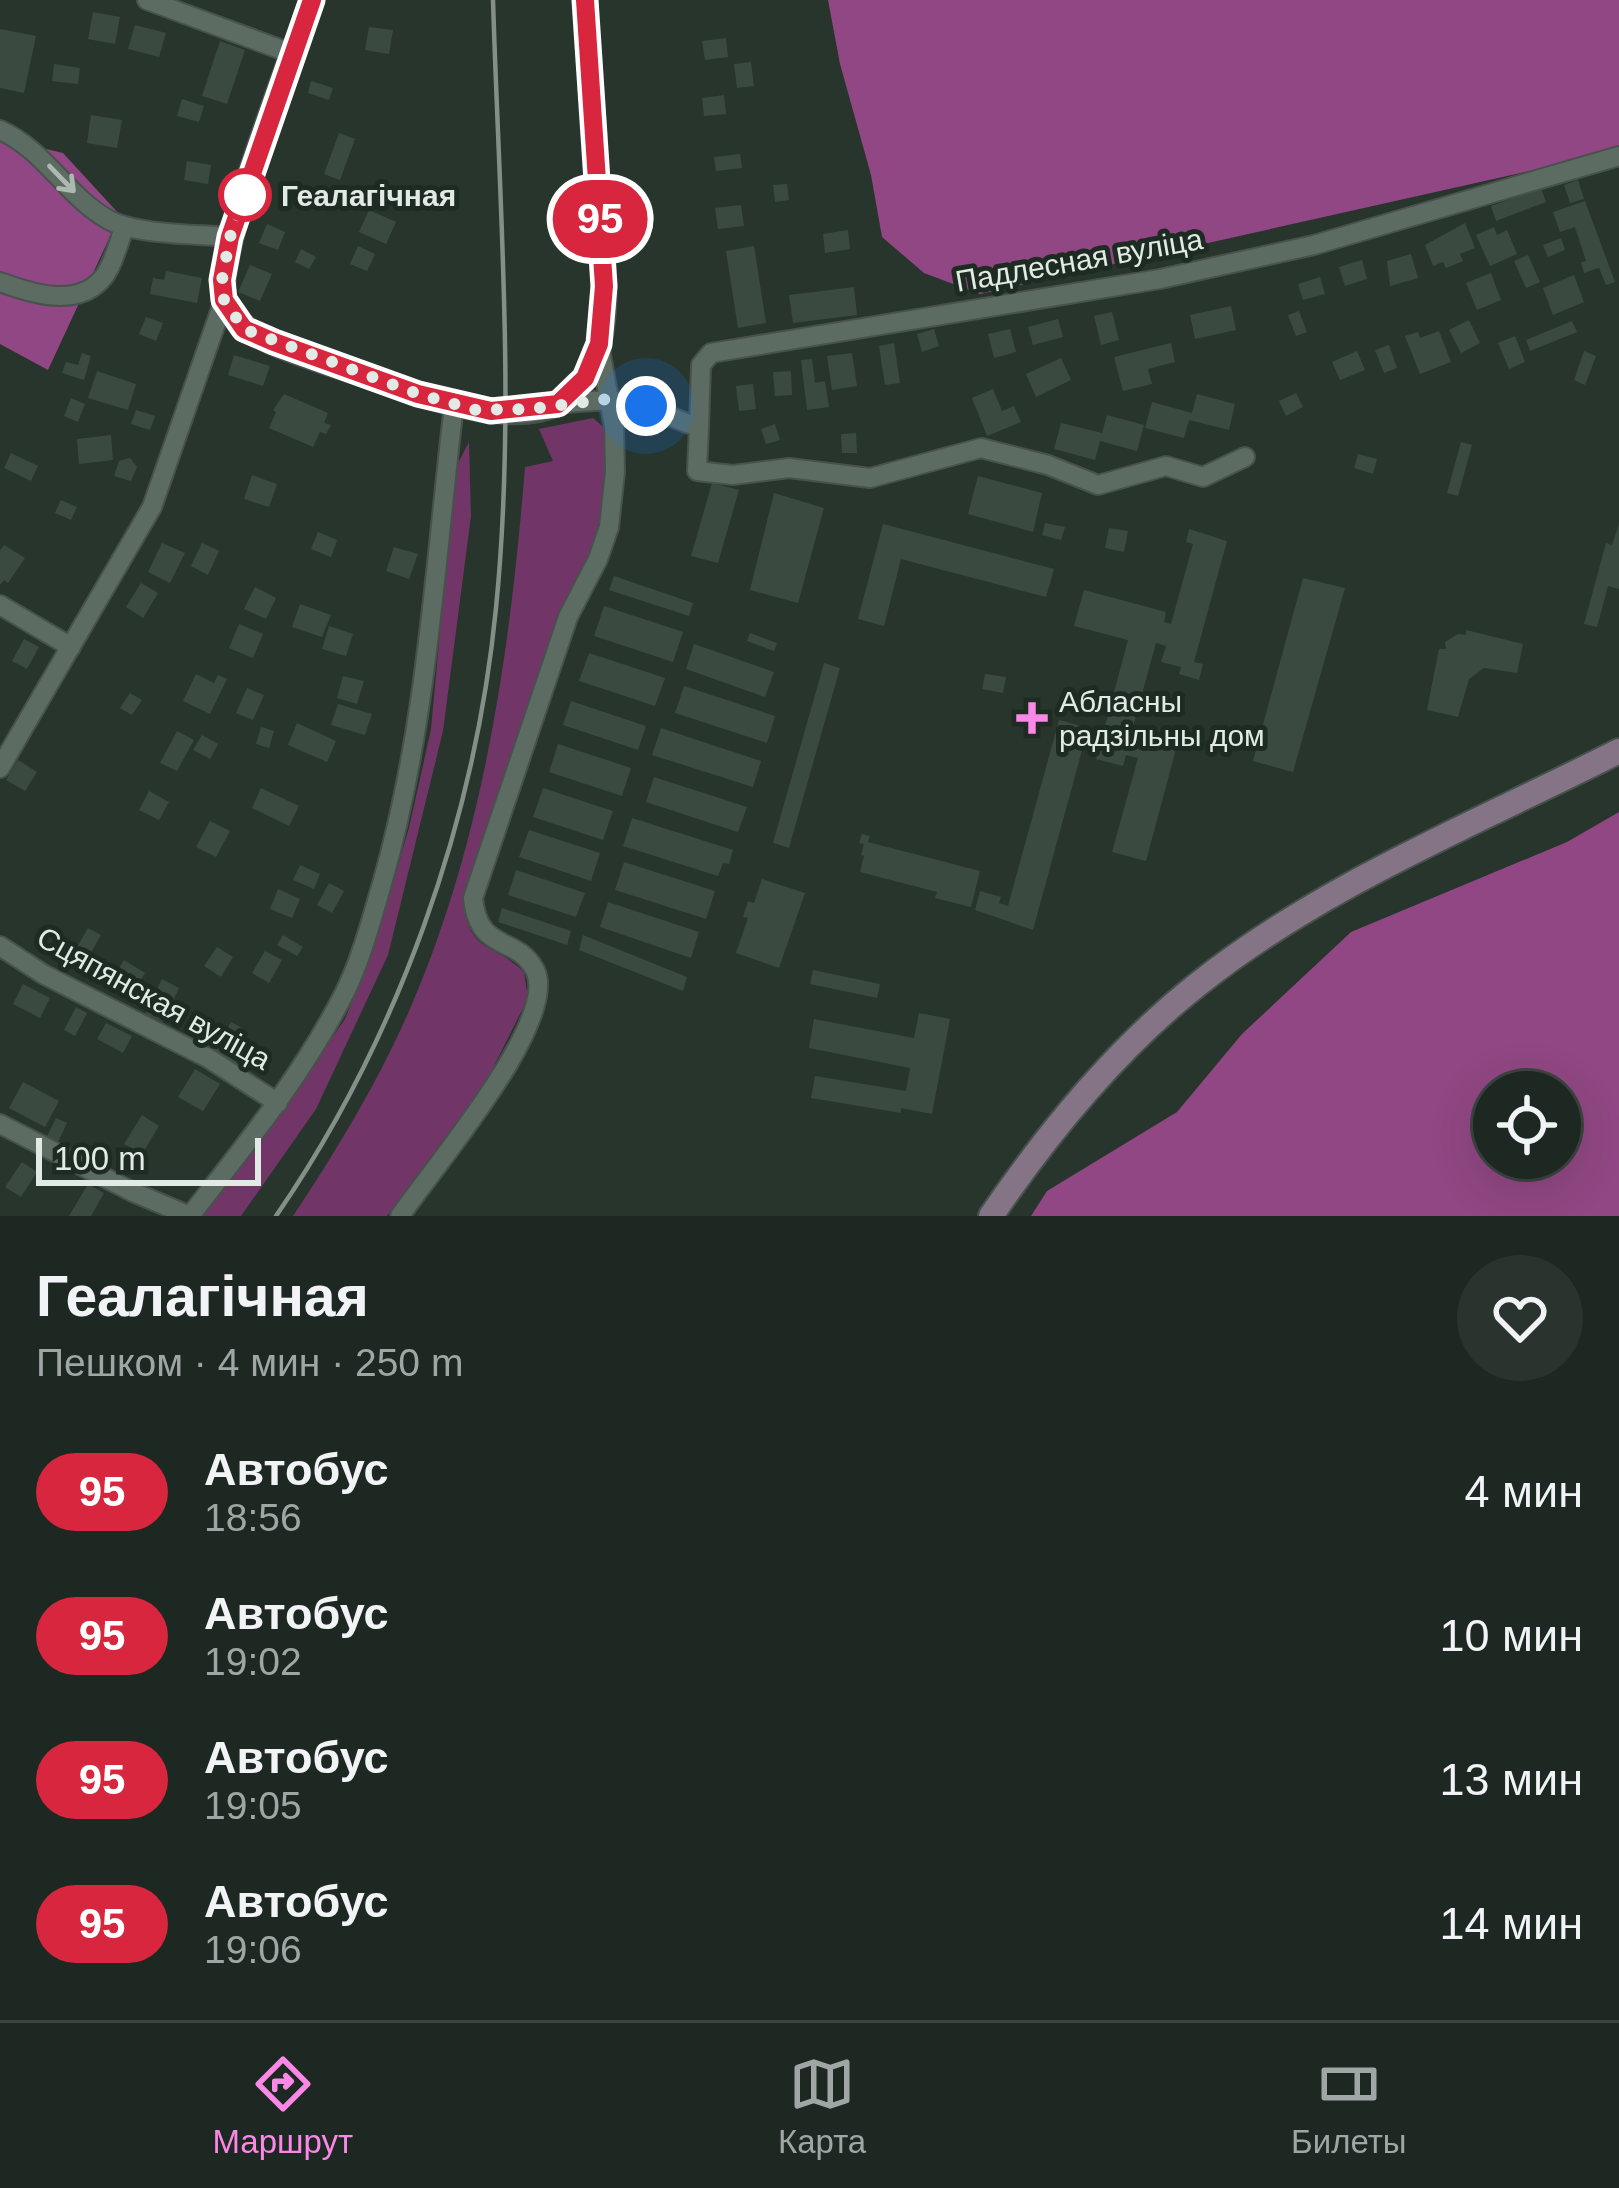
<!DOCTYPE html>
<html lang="ru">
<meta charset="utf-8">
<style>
body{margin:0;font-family:Helvetica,sans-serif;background:#2a342f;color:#f1f3f6;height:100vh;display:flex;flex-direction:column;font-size:45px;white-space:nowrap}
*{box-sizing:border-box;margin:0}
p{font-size:39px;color:#a0a6a5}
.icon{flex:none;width:66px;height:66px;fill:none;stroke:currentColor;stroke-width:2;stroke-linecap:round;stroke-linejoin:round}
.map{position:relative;height:1216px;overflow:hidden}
.sheet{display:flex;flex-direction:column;background:#1d2822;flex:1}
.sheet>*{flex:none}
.badge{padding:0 24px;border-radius:39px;font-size:42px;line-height:78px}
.controls{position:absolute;left:1473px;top:1071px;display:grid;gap:24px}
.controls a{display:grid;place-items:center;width:108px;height:108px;border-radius:50%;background:#1d2822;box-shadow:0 12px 48px #0002,0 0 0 3px #3b4440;font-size:60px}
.scale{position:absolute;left:36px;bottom:30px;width:225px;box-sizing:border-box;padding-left:12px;border:6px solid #e1eae4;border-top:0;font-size:33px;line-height:42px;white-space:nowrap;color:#e1eae4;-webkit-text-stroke:9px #1d2b23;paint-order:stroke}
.you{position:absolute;width:60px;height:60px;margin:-30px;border:9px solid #fff;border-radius:50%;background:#1a73e8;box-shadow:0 0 0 18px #1a73e833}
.map>.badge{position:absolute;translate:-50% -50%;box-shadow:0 0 0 6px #fff}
.round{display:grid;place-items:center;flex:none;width:126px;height:126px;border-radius:63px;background:#2a342f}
.overview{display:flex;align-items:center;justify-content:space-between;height:204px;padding:0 36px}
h1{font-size:57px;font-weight:700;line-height:90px}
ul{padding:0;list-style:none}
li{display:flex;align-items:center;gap:36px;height:144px;padding:0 36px}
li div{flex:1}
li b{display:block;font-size:45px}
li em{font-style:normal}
li .badge{min-width:132px;font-weight:700;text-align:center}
.tabs{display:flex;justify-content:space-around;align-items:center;height:168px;border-top:3px solid #3b4440;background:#1d2822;font-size:33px;color:#a0a6a5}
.tabs a{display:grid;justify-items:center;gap:6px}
.tabs .active{color:#fb87e6}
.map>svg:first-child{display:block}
</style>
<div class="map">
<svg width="1619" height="1216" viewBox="0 0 1619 1216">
<rect width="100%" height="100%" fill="#27352d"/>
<path fill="#713667" d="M 593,418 L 607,430 L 608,439 L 604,522 L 466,898 C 464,953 494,942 524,972 L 528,998 L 486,1082 L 387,1216 L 293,1216 C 335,1153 375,1087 406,1018 C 483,845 510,654 525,467 L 553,461 L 539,429 Z
M 469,442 L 471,516 L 443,731 L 388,955 L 316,1109 L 241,1216 L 199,1216 L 284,1107 L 345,1019 L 374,947 L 409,828 L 431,729 L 455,469 Z"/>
<path fill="#904783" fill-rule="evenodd" d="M 828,0 L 1619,0 L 1619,151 L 980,294 L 924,273 L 882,237 L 871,175 L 840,64 Z
M 0,138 L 63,153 L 120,215 L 48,370 L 0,344 Z
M 1619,812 L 1619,1216 L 1031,1216 L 1047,1191 L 1177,1112 L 1242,1034 L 1351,932 L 1567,842 ZM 1494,1092 L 1560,1092 L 1560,1158 L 1494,1158 Z"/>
<path fill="#3b4a41" d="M 93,12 L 120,17 L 115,44 L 88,39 Z
M 135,25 L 166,33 L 159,57 L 128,49 Z
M 369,27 L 393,30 L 389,54 L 365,50 Z
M 0,29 L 36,36 L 24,93 L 0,88 Z
M 726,38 L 728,57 L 705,60 L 702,41 Z
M 220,41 L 245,50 L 227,104 L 202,96 Z
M 751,62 L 754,86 L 737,88 L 734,64 Z
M 54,64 L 80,68 L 78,84 L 52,81 Z
M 311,81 L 333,88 L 329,100 L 308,93 Z
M 724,95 L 726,114 L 704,116 L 702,98 Z
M 182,99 L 204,106 L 199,122 L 177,116 Z
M 91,115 L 122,120 L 117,148 L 87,143 Z
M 339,133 L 355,139 L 340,180 L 324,174 Z
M 740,154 L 742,168 L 716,171 L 714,157 Z
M 187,161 L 211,165 L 208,184 L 184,180 Z
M 1578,180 L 1584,199 L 1570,203 L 1564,185 Z
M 787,184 L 789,200 L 775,202 L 773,185 Z
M 1541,188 L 1546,202 L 1496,221 L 1491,206 Z
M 1585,201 L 1615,282 L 1606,285 L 1599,268 L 1584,273 L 1581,262 L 1586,261 L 1575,227 L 1560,232 L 1553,212 Z
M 741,205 L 744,226 L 718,229 L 715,208 Z
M 369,210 L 396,222 L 386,244 L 359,232 Z
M 1465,223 L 1475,248 L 1460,254 L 1463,261 L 1446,268 L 1443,262 L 1433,266 L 1425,245 Z
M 267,224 L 285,232 L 278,250 L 259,243 Z
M 1494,227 L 1497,235 L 1507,230 L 1517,254 L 1490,266 L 1476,235 Z
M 848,230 L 850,249 L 825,253 L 823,234 Z
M 1561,238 L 1565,250 L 1548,257 L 1543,245 Z
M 358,246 L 375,254 L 367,271 L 350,264 Z
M 754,246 L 766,323 L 738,328 L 726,251 Z
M 301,249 L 316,257 L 309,269 L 295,262 Z
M 1411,254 L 1418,278 L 1390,286 L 1387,261 Z
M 1528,255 L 1540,282 L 1526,288 L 1514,261 Z
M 1362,260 L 1367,279 L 1345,286 L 1339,267 Z
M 250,265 L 272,274 L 260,301 L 238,292 Z
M 166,271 L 202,278 L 197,303 L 150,294 L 153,278 L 164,280 Z
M 1491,273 L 1501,300 L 1477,310 L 1466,283 Z
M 1574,275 L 1584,302 L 1553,315 L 1543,288 Z
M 1320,277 L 1325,294 L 1303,300 L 1298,284 Z
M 854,287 L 857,315 L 793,323 L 789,295 Z
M 1231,306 L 1236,330 L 1195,339 L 1190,315 Z
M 1299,311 L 1307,332 L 1296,336 L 1288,315 Z
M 1112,312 L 1119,340 L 1101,345 L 1094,316 Z
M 146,317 L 163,323 L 156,341 L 139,334 Z
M 1058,319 L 1063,337 L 1033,345 L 1028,327 Z
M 1469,320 L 1480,343 L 1461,353 L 1449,330 Z
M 1572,321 L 1577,332 L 1530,351 L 1526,340 Z
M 934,329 L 939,346 L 922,352 L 917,334 Z
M 1010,329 L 1016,352 L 994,358 L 988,334 Z
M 1439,331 L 1451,362 L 1420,374 L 1405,336 L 1418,332 L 1420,338 Z
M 1515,336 L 1525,362 L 1509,369 L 1498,343 Z
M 894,343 L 900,383 L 885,385 L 879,346 Z
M 1171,343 L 1175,362 L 1148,369 L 1152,384 L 1123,391 L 1114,357 Z
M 1389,345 L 1397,368 L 1384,373 L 1375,350 Z
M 1357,351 L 1365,370 L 1340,380 L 1332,362 Z
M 1584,351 L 1596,356 L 1585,385 L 1574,380 Z
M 82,353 L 91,356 L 84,380 L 62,373 L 66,362 L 78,365 Z
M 852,353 L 857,386 L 832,390 L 827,356 Z
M 234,355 L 270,366 L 263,386 L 228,375 Z
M 1061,358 L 1071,380 L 1036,397 L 1026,374 Z
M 812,359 L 815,383 L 825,381 L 829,407 L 807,410 L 801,360 Z
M 97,371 L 136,384 L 128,410 L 88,398 Z
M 791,371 L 792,395 L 775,396 L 773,372 Z
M 753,384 L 756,409 L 739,411 L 736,386 Z
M 993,389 L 1002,411 L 1014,406 L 1021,422 L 987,436 L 972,398 Z
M 1296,393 L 1303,407 L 1286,416 L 1279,401 Z
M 284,394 L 328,413 L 324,423 L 331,425 L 326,434 L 320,432 L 313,447 L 269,428 L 276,412 L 273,410 Z
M 1197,394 L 1235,404 L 1229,430 L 1189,420 L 1184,438 L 1145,428 L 1152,402 L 1192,413 Z
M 71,398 L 85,404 L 78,422 L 64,416 Z
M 136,410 L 155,416 L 150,430 L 131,424 Z
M 1107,415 L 1144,425 L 1137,451 L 1100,441 L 1095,460 L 1054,449 L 1061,423 L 1102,433 Z
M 775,424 L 780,440 L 766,444 L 761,429 Z
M 856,433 L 857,453 L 842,453 L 841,434 Z
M 111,435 L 113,460 L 79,464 L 77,439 Z
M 1461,442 L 1472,445 L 1458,496 L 1447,493 Z
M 11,453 L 38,466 L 31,481 L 4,468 Z
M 1358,454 L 1377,459 L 1373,474 L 1354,468 Z
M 130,458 L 137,467 L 131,481 L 114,476 L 119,461 Z
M 252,475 L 277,484 L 269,507 L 244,499 Z
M 978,476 L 1042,493 L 1033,532 L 968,514 Z
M 712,483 L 739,490 L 718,563 L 691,556 Z
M 774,493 L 824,508 L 798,603 L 750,590 Z
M 61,500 L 77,507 L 71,520 L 55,513 Z
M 1045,523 L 1065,527 L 1061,540 L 1042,535 Z
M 883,524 L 1054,569 L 1046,597 L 901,559 L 884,626 L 858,619 Z
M 1619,524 L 1619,589 L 1608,586 L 1597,627 L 1584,624 L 1606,543 L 1612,545 Z
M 1109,528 L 1128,531 L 1124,552 L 1105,548 Z
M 1189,529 L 1227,541 L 1194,662 L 1203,664 L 1199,680 L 1179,674 L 1181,667 L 1161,662 L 1166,646 L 1156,643 L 1129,741 L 1141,745 L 1142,740 L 1176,749 L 1146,861 L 1112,852 L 1138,758 L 1126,755 L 1123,766 L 1096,759 L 1099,747 L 1084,743 L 1033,930 L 975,910 L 980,891 L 1001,897 L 999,903 L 1008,906 L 1059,720 L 1088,728 L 1087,733 L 1102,737 L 1128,640 L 1074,626 L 1084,590 L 1166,612 L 1164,622 L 1171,624 L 1193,544 L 1186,542 Z
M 318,532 L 337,540 L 331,557 L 311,549 Z
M 162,543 L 185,553 L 170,583 L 148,572 Z
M 202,543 L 219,551 L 208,575 L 191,566 Z
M 4,545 L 25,558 L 8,583 L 4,580 L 0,585 L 0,550 Z
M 394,547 L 418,554 L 409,579 L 386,571 Z
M 614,576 L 693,603 L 689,616 L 609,590 Z
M 1303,578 L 1345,588 L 1293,772 L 1253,761 Z
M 141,583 L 158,593 L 143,618 L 126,607 Z
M 255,587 L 276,598 L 266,619 L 244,609 Z
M 300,604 L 331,615 L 322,637 L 292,627 Z
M 604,606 L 683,632 L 673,662 L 594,636 Z
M 239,624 L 263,634 L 253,658 L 229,648 Z
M 329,626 L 353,634 L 346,656 L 322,649 Z
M 1466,630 L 1523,644 L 1517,673 L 1484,668 L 1469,679 L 1458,717 L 1427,710 L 1439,649 L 1446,649 L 1445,642 L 1458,634 L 1466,635 Z
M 750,633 L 777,643 L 774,651 L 747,641 Z
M 24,639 L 39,647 L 27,669 L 12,661 Z
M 694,644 L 774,672 L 765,697 L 686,669 Z
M 589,653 L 665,678 L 655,706 L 579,681 Z
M 824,663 L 840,668 L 789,848 L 773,843 Z
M 196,674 L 214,683 L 218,675 L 227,679 L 210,714 L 183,701 Z
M 985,674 L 1006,677 L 1003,693 L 982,689 Z
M 343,676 L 364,681 L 357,704 L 337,698 Z
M 684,686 L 775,716 L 767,743 L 675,713 Z
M 247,688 L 264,695 L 253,720 L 236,713 Z
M 130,693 L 142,700 L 132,715 L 120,708 Z
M 571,701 L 646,726 L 638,750 L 563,725 Z
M 338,704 L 372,714 L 365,735 L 331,725 Z
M 297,723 L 336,741 L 327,762 L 288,745 Z
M 261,727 L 274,731 L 269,748 L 256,744 Z
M 661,728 L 761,761 L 753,787 L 652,755 Z
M 177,731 L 194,740 L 177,771 L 160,763 Z
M 202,735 L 218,744 L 210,759 L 193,750 Z
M 558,744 L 631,768 L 622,796 L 549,772 Z
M 18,760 L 37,772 L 25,791 L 6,780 Z
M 654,777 L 747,807 L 738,832 L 646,802 Z
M 261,788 L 299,806 L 289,826 L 252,808 Z
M 543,788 L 613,811 L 603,840 L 533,817 Z
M 149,791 L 169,802 L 159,820 L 139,810 Z
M 632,818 L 733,850 L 729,864 L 723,863 L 718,876 L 623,846 Z
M 210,821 L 230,831 L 216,857 L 196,847 Z
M 529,830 L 600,853 L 591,881 L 519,857 Z
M 862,834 L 870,836 L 868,842 L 980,871 L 971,907 L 935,898 L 937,892 L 860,872 L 864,856 L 861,855 L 864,844 L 859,843 Z
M 624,862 L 715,891 L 706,919 L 615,890 Z
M 300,865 L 320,874 L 314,889 L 293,880 Z
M 516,870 L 585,893 L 576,917 L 508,895 Z
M 762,879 L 805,893 L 779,968 L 736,953 L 748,918 L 743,917 L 748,901 L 754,903 Z
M 329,883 L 344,891 L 332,913 L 317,905 Z
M 278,889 L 300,899 L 292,918 L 270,909 Z
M 608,902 L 699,932 L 691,958 L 600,927 Z
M 502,908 L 571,931 L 567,945 L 498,922 Z
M 88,928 L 101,935 L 81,970 L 68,963 Z
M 283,935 L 303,947 L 297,956 L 277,945 Z
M 583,935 L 687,977 L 683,991 L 579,950 Z
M 217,947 L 233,957 L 221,977 L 204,966 Z
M 265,951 L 282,960 L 269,983 L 252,973 Z
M 124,960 L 145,973 L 129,1000 L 107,987 Z
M 813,970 L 880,984 L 877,998 L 810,984 Z
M 162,979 L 179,988 L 163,1022 L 145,1014 Z
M 23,984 L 50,998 L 40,1018 L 13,1004 Z
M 76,1007 L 87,1013 L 75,1036 L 64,1030 Z
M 919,1013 L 950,1019 L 932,1114 L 901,1108 L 901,1113 L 811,1098 L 815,1076 L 906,1091 L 910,1068 L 809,1048 L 814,1019 L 914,1038 Z
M 207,1021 L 226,1031 L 231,1022 L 246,1030 L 241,1039 L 248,1043 L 236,1064 L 196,1042 Z
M 106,1023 L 132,1036 L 123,1053 L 97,1039 Z
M 195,1069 L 220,1084 L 203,1111 L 178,1097 Z
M 23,1082 L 59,1101 L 45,1127 L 9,1108 Z
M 142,1115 L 159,1126 L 142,1154 L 124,1144 Z
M 56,1118 L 67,1123 L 58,1142 L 47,1136 Z
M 22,1162 L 37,1172 L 21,1197 L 5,1187 Z
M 88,1184 L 104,1193 L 91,1216 L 69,1216 Z"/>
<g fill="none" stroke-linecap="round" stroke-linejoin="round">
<g stroke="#46524b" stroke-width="22">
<path id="minor" d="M 147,0 L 293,54
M 0,130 C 45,150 67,197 109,220 C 137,235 197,234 230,237
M 0,282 C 30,293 75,308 101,280 C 113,267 118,243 125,226
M 559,404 C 589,401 616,397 645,406 C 664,412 679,422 699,427 L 701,365 L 711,353 L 1160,279 L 1314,245 L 1619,156
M 699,427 L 697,471 L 733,475 L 789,468 L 870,478 L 981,448 L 1048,465 L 1098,485 L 1166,466 L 1203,477 L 1245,457
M 0,605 L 71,647
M 0,768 L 152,507 L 224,300
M 0,946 L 43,974 L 208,1058 L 278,1103
M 0,1124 L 133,1192 L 190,1216 C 246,1144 303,1075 345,992 C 362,957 372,918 383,880 C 427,725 435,564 454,405
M 400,1216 C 431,1170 560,1021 535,970 C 517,935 478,953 473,898 L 568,617 L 598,559 L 609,527 L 615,472 L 614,426 L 599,344"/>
</g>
<g stroke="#46524b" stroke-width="26">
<path id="tertiary" d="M 312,0 C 294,51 210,262 225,303 C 239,342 329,362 366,376 C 417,394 507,429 560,403 C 581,393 593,366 599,344 C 610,301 602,252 599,208 C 595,139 590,69 585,0"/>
</g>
<g stroke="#46524b" stroke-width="28">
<path id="secondary" d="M 991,1216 C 1049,1131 1116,1049 1197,985 C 1322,885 1477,823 1619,751"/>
</g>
<use href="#minor" stroke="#5c6c63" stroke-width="18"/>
<use href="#tertiary" stroke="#5c6c63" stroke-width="21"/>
<use href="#secondary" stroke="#857485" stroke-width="24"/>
<path stroke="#848f88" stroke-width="4.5" d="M 276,1216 C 398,1039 475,822 496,608 C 516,409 499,200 493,0"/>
</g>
<defs><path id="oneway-shaft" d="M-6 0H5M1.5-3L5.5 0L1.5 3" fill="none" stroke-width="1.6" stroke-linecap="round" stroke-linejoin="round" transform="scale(3)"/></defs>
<use stroke="#acb8b0" href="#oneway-shaft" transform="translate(62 179) rotate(46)"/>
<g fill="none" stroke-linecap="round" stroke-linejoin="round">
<g stroke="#fff" stroke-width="27">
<path id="line" d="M 312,0 L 230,237 L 222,280 L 224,300 L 244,329 L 274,342 L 418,394 L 491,411 L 558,404 L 585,378 L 599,344 L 604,286 L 585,0"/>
</g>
<use href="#line" stroke="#d7263d" stroke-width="18"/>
<path stroke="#e1eae4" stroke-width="12" stroke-dasharray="0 21.6" d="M 245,195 L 230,237 L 222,280 L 224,300 L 244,329 L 418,394 L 476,410 L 529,409 L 609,399 L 646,406"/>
</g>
<circle fill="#fff" stroke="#d7263d" stroke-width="6" cx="245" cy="195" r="24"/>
<path fill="#fb87e6" stroke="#1d2b23" stroke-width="4.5" d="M1026 700h12v12h12v12h-12v12h-12v-12h-12v-12h12z"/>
<g text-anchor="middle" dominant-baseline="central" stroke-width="10" stroke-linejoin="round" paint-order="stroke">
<g font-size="30" font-weight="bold" fill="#e1eae4" stroke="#1d2b23" text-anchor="start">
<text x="281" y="195">Геалагічная</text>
</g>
<g font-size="30" fill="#e1eae4" stroke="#1d2b23">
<text transform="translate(1079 260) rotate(-10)">Падлесная вуліца</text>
<text transform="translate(154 998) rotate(29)">Сцяпянская вуліца</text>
</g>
<g font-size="30" fill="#e1eae4" stroke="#1d2b23" text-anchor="start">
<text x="1059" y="701">Абласны<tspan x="1059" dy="34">радзільны дом</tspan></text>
</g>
</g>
</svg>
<div class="controls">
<a><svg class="icon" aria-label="locate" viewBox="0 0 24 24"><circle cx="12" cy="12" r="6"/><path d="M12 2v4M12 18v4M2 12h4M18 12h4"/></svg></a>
</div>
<div class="scale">100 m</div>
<div class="you" style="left:646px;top:406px"></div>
<b class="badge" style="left:600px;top:219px;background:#d7263d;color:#fff">95</b>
</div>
<section class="sheet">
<div class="overview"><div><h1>Геалагічная</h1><p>Пешком · 4 мин · 250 m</p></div><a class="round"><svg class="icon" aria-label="heart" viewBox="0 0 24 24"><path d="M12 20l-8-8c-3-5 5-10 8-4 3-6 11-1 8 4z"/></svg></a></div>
<ul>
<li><span class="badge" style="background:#d7263d;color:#fff">95</span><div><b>Автобус</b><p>18:56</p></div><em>4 мин</em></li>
<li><span class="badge" style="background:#d7263d;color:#fff">95</span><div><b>Автобус</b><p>19:02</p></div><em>10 мин</em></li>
<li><span class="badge" style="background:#d7263d;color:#fff">95</span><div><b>Автобус</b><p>19:05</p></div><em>13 мин</em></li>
<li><span class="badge" style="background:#d7263d;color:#fff">95</span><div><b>Автобус</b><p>19:06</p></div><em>14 мин</em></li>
</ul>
</section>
<nav class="tabs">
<a class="active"><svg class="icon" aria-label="directions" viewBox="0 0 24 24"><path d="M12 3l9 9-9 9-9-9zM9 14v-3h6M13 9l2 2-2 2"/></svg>Маршрут</a>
<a><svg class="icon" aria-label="map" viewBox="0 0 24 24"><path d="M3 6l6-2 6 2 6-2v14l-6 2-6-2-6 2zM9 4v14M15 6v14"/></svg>Карта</a>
<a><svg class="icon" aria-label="tickets" viewBox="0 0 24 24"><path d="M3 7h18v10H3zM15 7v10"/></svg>Билеты</a>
</nav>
